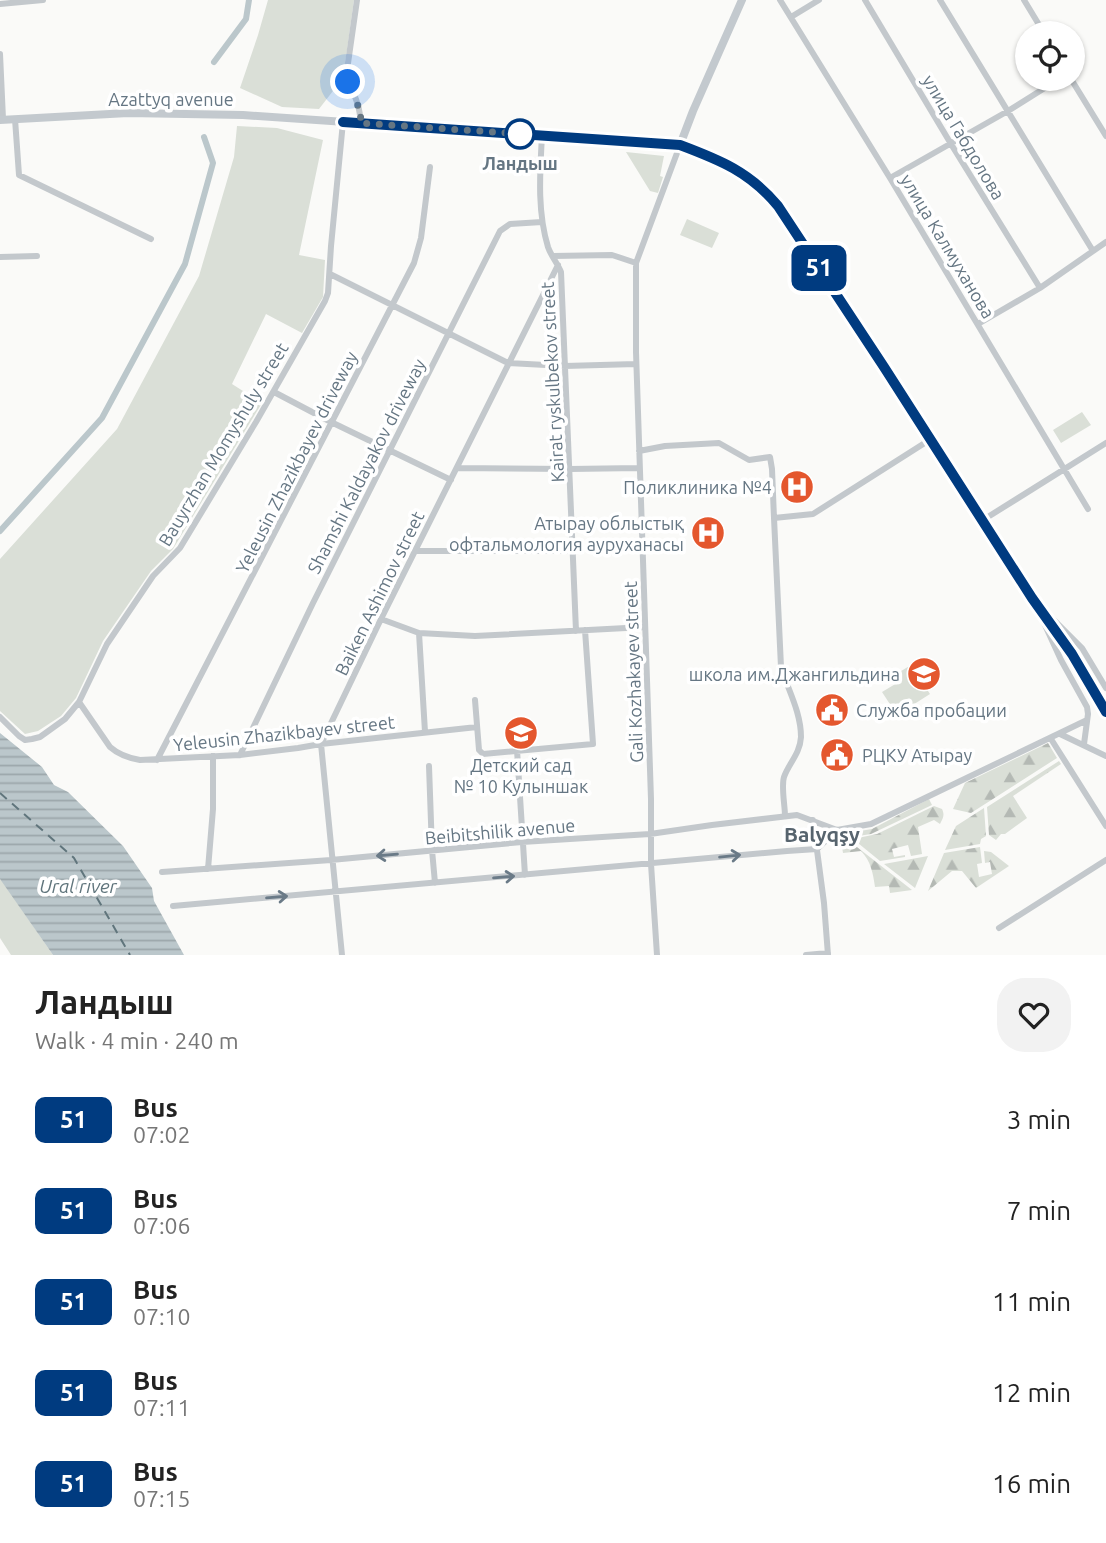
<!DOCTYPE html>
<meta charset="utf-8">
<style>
body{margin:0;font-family:Ubuntu,sans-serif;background:#f2f2f2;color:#222;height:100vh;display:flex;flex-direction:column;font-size:26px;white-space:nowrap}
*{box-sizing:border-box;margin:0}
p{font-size:23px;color:#767676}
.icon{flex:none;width:38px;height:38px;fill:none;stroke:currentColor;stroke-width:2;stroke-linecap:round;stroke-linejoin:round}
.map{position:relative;height:955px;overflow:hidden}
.sheet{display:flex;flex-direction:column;background:#fff;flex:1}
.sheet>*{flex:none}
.badge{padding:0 14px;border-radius:10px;font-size:24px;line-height:46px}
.fabs{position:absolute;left:1015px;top:21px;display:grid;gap:14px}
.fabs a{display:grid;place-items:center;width:70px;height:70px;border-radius:50%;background:#fff;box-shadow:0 2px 5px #0004;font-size:35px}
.you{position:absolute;width:35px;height:35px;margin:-18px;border:5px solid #fff;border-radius:50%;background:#1a73e8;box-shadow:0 0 0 10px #1a73e833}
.map>.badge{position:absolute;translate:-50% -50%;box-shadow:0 0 0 4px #fff}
.round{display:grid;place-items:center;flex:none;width:74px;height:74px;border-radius:28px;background:#f2f2f2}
.head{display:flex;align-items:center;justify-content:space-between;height:119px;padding:0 35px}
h1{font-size:33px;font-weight:700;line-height:52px}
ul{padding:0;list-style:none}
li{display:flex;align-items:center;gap:21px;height:91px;padding:0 35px}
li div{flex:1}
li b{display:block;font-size:26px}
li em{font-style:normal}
li .badge{min-width:77px;font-weight:700;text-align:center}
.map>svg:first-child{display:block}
</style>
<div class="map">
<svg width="1106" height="955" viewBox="0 0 1106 955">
<defs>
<pattern id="forest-firs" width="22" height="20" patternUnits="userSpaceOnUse" patternTransform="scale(1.75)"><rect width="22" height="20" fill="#dadfd7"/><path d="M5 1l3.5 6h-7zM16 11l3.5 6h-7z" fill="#b4b9b4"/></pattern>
<pattern id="water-rules" width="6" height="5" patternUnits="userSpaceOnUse" patternTransform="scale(1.75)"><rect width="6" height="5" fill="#bbc7cb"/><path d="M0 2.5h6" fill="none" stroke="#9ca6aa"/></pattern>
</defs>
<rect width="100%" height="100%" fill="#fafaf8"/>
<path fill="#dadfd7" d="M 268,0 L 354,0 L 343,78 L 319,109 L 282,107 L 240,88 L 258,35 Z
M 237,126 L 277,128 L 323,140 L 299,255 L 325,260 L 323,297 L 302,333 L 266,314 L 232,384 L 262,403 L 173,549 L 151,571 L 103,641 L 76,698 L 61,716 L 38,731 L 25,734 L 0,711 L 0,559 L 117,429 L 199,276 L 234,157 Z
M 626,152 L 664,156 L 660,176 L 663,177 L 658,193 L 650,191 Z
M 687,219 L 719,233 L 712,248 L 680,235 Z
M 1082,412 L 1091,425 L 1061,443 L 1053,430 Z
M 911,665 L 930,694 L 897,715 L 882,692 L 897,683 L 893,676 Z
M 0,879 L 3,882 L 53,955 L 11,955 L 0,938 Z"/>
<path fill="url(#forest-firs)" d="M 1048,743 L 1057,758 L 971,813 L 953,809 L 965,783 Z
M 1059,761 L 1061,764 L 1013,796 L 1027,818 L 1005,834 L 1001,834 L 996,840 L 989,835 L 987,807 Z
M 929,799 L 932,805 L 871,834 L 852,837 L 848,833 L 872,829 Z
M 934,806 L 942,809 C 945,815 943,818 940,824 L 934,820 L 918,827 L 922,854 L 911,856 L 908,845 L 892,849 L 894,857 L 905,855 L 905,857 L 880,861 L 853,839 L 877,834 Z
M 984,808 L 986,836 L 981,839 L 980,844 L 945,850 L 956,826 Z
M 848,840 L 912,890 L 890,893 L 889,886 L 875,887 C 873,874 871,861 861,851 L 843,853 L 841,841 Z
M 980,847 L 982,863 L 977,864 L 979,877 L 992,874 L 990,862 L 985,863 L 984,851 L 991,852 L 1009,866 L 976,888 L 962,871 L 952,871 L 928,891 L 944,853 Z
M 928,856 L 915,888 L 884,864 Z"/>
<path fill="url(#water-rules)" d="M 0,733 L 42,767 L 54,785 L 68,792 L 123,846 L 152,888 L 154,901 L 184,955 L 53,955 L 0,879 Z"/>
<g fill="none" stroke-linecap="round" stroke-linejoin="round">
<path stroke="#bbc7cb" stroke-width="6" d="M 214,62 L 246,19 L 249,0
M 0,531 L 102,418 L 185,264 L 213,163 L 204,137"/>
<path stroke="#60757c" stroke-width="2" stroke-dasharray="9 7" stroke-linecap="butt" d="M 0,793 L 74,858 L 130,955"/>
<path stroke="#c3c8cc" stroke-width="6" d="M 357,0 L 347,70 C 349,88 362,105 360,123
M 780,0 L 890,178 L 1088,509
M 865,0 L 951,144 L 1040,288
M 940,0 L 1093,251
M 1024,0 L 1044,33
M 0,4 L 43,0
M 791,17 L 819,0
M 0,54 L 3,119
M 1071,79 L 1106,136
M 15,119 L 19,175 L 151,239
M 542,135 C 540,173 537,211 548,247 C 551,256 558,264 561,272 L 576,631
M 890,178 L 1008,111 L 1059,79
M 553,256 L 612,255 L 636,263
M 0,257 L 37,256
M 330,274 L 508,363 L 565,366 L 636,364
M 978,324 L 1040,288 L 1106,242
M 274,392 L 331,422 L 451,480
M 639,451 L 665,446 L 719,443 L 749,460 L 770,457 L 772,469 L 774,518 L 813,514 L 931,439
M 457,468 L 570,469 L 639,468
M 774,518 L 781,667 C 788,690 801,712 801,737 C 800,754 789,763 784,777 C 781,786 785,806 785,816
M 983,520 L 1106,443
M 415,551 L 573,551
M 1042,608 L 1082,648 L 1106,688
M 1039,612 L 1061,660 L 1087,707 L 1088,714 L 1084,744
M 381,619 L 419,633 L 475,636 L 645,627
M 419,633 L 425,732
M 475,700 L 479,750 L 483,754 L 593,744 L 585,630
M 79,702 L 110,747 C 119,755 128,758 140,760 L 240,755 L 298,748 L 321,744 L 477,727
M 0,717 L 19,736 L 25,740 L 32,739 L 40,737 L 65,719 L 79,702 L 107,644 L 153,576 L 180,548 L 256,422 L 325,301 L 328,293 L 331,246 L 343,122
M 1060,734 L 1106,756
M 1051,739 L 1106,826
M 517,750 L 525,875
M 240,755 L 313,603 L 500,231 L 510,224 L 542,222
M 157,760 L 414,263 L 421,238 L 430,167
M 429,766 L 432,850 L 435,883
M 813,820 L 824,903 L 828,955
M 208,869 L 213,809 L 213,756
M 162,872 L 331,860 L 522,842 L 650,834 L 712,825 L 797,815 L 837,830 L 871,824 L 1087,720
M 173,906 L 787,851 L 817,849 L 837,830
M 999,928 L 1106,860
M 342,955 L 321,744 L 381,619 L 558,265
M 657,955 L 651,864 L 651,799 L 636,352 L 636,263 L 680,145
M 806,955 L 828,953"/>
<path stroke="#c3c9ce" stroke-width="8" d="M 0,120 L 128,113 L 243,115 L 680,145 C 720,160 750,172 778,206 L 892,380 L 1032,598 L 1072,654 L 1106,712
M 680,145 L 693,111 L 742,0"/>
</g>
<defs><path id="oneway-shaft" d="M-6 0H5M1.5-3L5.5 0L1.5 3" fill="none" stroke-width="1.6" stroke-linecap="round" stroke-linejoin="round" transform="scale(1.75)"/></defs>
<g stroke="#6a7a87">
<use href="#oneway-shaft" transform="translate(387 855) rotate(175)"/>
<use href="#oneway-shaft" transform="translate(730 856) rotate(-6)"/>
<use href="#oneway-shaft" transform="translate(504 877) rotate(-5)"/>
<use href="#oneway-shaft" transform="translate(277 897) rotate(-5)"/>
</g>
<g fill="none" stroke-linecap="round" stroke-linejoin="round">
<g stroke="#fff" stroke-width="16">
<path id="line" d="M 343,122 L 680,145 C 720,160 750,172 778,206 L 884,367 L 1032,598 L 1072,654 L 1106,712"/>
</g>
<use href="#line" stroke="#003b80" stroke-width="10"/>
<path stroke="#657683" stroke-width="7" stroke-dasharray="0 12.6" d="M 348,82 L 361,113 L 360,123 L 523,134 L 520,134"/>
</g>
<defs>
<g id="hospital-disc" transform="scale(1.75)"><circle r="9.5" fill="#e4572e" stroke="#fff"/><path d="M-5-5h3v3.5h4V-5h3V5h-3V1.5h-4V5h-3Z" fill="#fff"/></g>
<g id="school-disc" transform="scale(1.75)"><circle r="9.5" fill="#e4572e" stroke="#fff"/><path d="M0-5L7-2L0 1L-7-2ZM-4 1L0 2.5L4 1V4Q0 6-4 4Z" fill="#fff"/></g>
<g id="civic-disc" transform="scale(1.75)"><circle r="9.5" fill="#e4572e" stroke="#fff"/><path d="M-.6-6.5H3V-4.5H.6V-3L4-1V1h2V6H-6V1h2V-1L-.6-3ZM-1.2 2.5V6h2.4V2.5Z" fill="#fff"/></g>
</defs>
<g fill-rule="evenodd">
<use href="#hospital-disc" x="797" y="487"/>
<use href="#hospital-disc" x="708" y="533"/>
<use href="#school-disc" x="924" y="674"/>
<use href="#civic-disc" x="832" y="710"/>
<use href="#school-disc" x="521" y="733"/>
<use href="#civic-disc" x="837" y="755"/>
</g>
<circle fill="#fff" stroke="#003b80" stroke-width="3.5" cx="520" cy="134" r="14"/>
<g text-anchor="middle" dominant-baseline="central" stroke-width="7" stroke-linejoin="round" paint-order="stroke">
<g font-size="18" fill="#657683" stroke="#fff">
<text x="171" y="99">Azattyq avenue</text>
<text transform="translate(964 137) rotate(59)">улица Габдолова</text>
<text transform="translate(948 246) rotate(59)">улица Калмуханова</text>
<text transform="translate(552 382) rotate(-93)">Kairat ryskulbekov street</text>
<text transform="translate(223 444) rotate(-59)">Bauyrzhan Momyshuly street</text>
<text transform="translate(296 462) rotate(-63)">Yeleusin Zhazikbayev driveway</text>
<text transform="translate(366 466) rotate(-63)">Shamshi Kaldayakov driveway</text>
<text transform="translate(379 593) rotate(-64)">Baiken Ashimov street</text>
<text transform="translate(633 672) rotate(-92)">Gali Kozhakayev street</text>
<text transform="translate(284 733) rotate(-6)">Yeleusin Zhazikbayev street</text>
<text transform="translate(500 831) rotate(-5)">Beibitshilik avenue</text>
</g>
<g font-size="18" font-weight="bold" fill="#657683" stroke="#fff">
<text x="520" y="163">Ландыш</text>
</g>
<g font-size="18" fill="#657683" stroke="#fff" text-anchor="end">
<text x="772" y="487">Поликлиника №4</text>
<text x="684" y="523">Атырау облыстық<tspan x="684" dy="21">офтальмология ауруханасы</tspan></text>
<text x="900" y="674">школа им.Джангильдина</text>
<text x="856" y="710" text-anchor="start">Служба пробации</text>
<text x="862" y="755" text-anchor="start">РЦКУ Атырау</text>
<text x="521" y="765" text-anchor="middle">Детский сад<tspan x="521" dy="21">№ 10 Кулыншак</tspan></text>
</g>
<g font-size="19" font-style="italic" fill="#60757c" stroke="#fff">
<text x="78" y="886">Ural river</text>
</g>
<g font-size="21" font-weight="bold" fill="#57646e" stroke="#fff">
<text x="822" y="834">Balyqşy</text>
</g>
</g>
</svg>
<div class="fabs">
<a><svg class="icon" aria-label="locate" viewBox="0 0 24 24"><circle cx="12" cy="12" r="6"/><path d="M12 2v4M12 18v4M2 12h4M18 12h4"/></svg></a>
</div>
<div class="you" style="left:348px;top:82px"></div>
<b class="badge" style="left:819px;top:268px;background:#003b80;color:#fff">51</b>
</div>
<section class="sheet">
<div class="head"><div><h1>Ландыш</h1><p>Walk · 4 min · 240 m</p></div><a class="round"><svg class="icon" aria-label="heart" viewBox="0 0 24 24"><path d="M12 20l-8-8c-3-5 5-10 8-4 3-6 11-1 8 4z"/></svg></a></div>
<ul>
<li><span class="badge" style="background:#003b80;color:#fff">51</span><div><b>Bus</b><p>07:02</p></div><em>3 min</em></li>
<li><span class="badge" style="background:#003b80;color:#fff">51</span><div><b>Bus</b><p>07:06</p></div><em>7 min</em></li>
<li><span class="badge" style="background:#003b80;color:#fff">51</span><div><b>Bus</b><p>07:10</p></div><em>11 min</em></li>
<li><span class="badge" style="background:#003b80;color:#fff">51</span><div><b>Bus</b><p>07:11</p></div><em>12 min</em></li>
<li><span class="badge" style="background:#003b80;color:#fff">51</span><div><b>Bus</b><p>07:15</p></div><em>16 min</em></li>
</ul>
</section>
